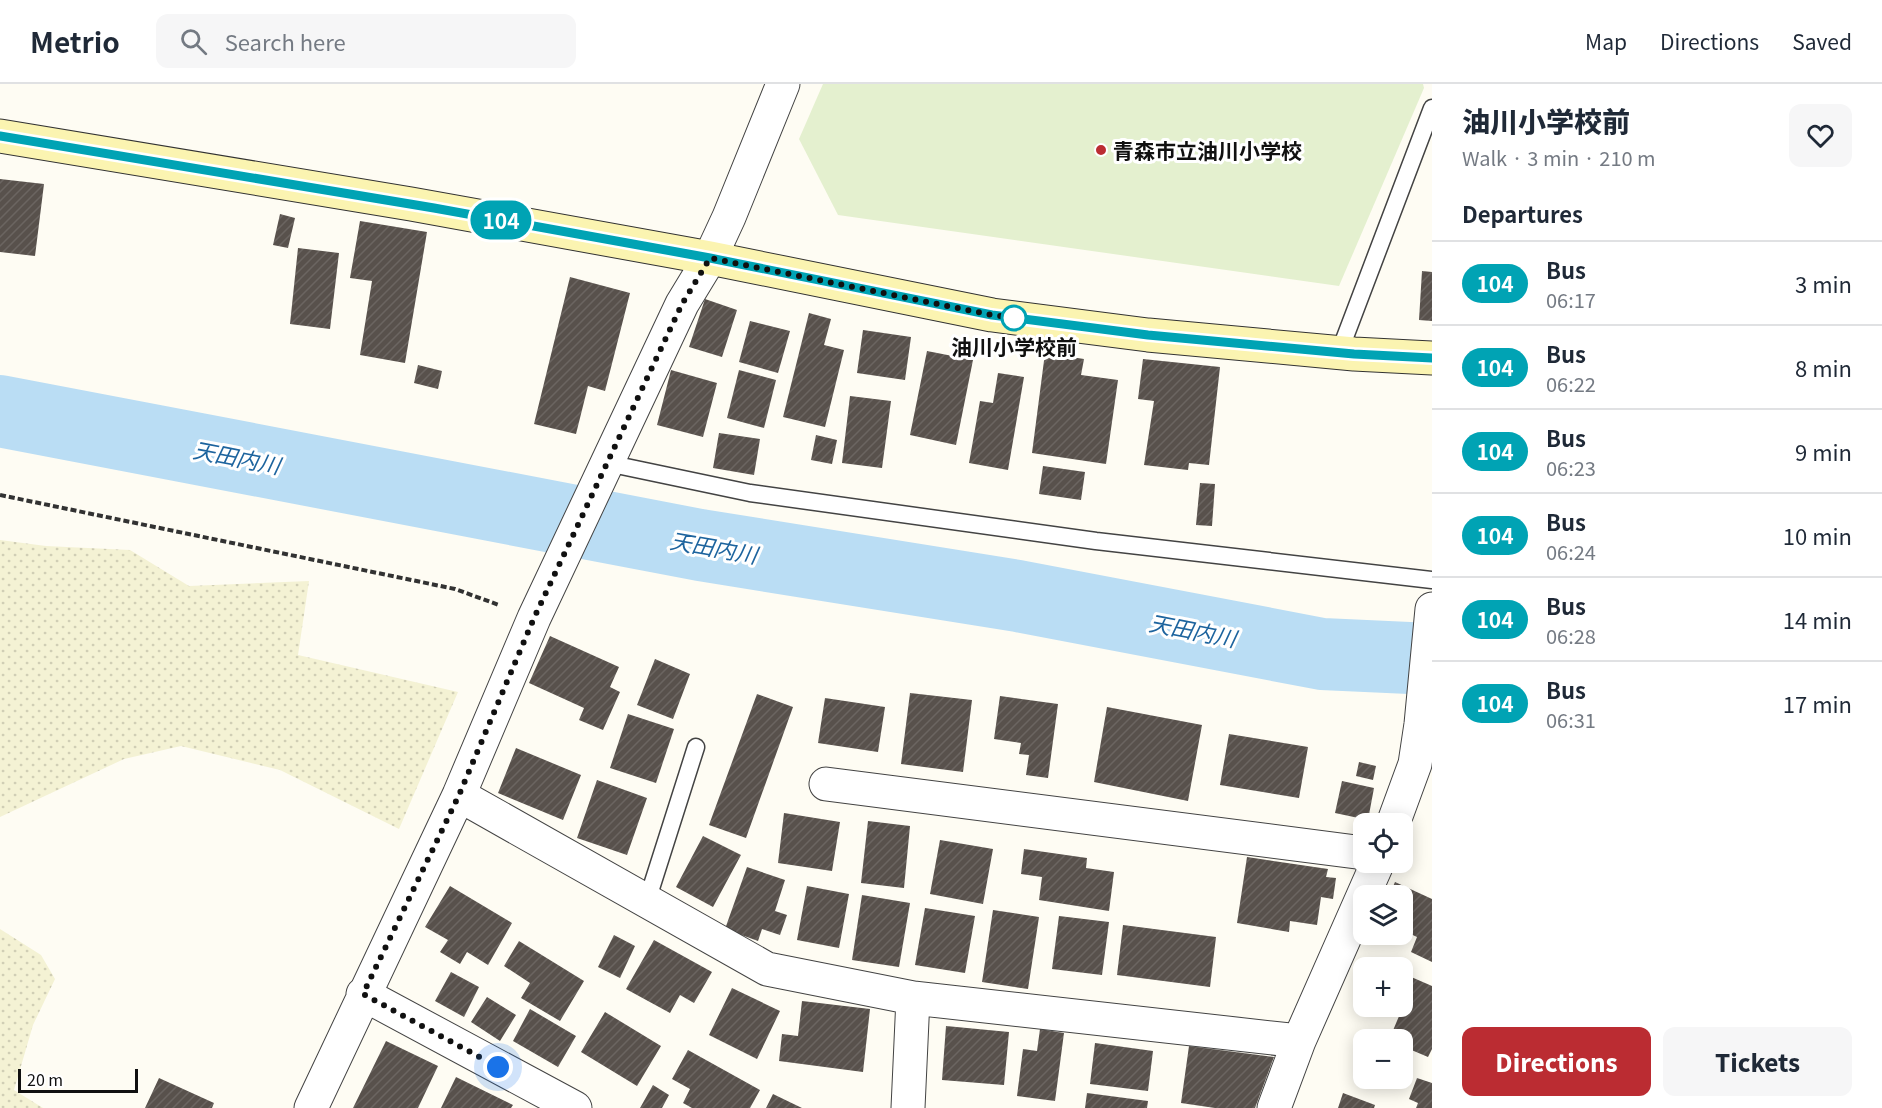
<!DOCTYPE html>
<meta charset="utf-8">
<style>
body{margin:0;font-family:Georgia,"Noto Sans JP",serif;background:#f6f6f7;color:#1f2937;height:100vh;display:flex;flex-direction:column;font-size:22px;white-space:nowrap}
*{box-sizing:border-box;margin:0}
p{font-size:20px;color:#747a83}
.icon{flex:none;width:33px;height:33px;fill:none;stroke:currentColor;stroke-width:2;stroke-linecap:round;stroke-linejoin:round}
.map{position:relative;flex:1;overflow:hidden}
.drawer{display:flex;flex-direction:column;background:#fff;width:450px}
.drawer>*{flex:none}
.badge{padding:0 12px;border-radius:20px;font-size:21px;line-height:39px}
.controls{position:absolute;left:1353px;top:729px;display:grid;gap:12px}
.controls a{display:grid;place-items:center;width:60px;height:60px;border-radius:12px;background:#fff;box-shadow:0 3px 15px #0003;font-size:30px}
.scale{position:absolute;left:18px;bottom:15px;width:120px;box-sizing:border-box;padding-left:6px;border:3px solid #101010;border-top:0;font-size:16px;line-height:21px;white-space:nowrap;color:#101010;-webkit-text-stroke:4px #fff;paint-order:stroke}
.you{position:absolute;width:30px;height:30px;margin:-15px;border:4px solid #fff;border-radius:50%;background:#1a73e8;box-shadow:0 0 0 9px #1a73e833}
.map>.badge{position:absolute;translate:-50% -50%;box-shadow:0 0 0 3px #fff}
h2{padding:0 30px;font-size:22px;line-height:54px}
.round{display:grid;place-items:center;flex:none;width:63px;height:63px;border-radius:12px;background:#f6f6f7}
.head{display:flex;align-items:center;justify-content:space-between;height:102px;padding:0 30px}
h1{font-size:28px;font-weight:800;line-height:45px}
.button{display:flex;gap:12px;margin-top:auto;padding:12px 30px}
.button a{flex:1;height:69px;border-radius:12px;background:#bb2c32;color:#fff;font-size:24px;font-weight:800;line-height:69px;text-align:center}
.button a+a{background:#f6f6f7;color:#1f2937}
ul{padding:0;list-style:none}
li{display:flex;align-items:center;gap:18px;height:84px;padding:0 30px;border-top:2px solid #e0e1e3}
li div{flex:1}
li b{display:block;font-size:22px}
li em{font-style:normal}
li .badge{min-width:66px;font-weight:700;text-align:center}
header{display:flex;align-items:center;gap:36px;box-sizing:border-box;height:84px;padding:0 30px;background:#fff;border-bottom:2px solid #e0e1e3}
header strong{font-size:28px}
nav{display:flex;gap:33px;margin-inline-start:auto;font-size:21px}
.search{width:420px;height:54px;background:#f6f6f7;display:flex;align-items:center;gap:15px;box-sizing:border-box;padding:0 21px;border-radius:12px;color:#747a83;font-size:22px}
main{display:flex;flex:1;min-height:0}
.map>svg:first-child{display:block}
</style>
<header>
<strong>Metrio</strong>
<div class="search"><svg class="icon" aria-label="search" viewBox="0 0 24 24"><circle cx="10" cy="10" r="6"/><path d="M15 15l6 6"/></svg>Search here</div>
<nav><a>Map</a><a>Directions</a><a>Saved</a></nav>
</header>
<main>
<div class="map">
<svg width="1432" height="1024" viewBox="0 0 1432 1024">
<defs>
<pattern id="farmland-dots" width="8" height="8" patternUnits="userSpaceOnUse" patternTransform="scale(1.5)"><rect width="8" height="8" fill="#f4f2d4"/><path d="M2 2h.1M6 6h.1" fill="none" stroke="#d0ceb5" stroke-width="1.8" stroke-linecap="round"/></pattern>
<pattern id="building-hatch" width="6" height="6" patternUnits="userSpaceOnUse" patternTransform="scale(1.5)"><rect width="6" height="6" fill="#58514c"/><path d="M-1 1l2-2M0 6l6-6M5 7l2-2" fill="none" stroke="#6b6561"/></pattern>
</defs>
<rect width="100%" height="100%" fill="#fefcf3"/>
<path fill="url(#farmland-dots)" d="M 0,456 L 46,462 L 130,466 L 189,502 L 309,497 L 298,571 L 458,608 L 399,745 L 280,686 L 181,662 L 124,675 L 0,733 Z
M 0,845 L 41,871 L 55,895 L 33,941 L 14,1006 L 43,1024 L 0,1024 Z"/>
<path fill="#e4f0cf" d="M 823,0 L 1423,0 L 1424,4 L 1339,202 L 838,131 L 799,55 Z"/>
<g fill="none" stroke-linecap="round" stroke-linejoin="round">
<path stroke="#baddf4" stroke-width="72" d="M 0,327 L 700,461 L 1018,512 L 1322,570 L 1432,575"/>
</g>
<path fill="url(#building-hatch)" d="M 0,95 L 44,100 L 35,172 L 0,168 Z
M 280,130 L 295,134 L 288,164 L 273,161 Z
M 360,137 L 427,148 L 405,279 L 360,271 L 372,197 L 350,194 Z
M 298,164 L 339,169 L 330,245 L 290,240 Z
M 1422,187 L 1432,188 L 1432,237 L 1419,236 Z
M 570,193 L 630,209 L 605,307 L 588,302 L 576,350 L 534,340 Z
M 705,215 L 737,226 L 722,273 L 689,263 Z
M 809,229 L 831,235 L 824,261 L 844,266 L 825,343 L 783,333 Z
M 750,237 L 790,247 L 778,289 L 739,278 Z
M 863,246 L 911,253 L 905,296 L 857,289 Z
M 927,267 L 973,276 L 956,361 L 910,351 Z
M 1045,269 L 1084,275 L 1081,291 L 1118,296 L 1106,380 L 1032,369 Z
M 1143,275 L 1220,283 L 1209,381 L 1189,379 L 1188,386 L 1144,381 L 1154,317 L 1138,315 Z
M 418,281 L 442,287 L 438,305 L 414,299 Z
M 671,286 L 717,299 L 703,353 L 657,341 Z
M 739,286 L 776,296 L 764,344 L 727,334 Z
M 998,289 L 1024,293 L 1008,386 L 969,379 L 980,317 L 993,319 Z
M 850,312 L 891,317 L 882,384 L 842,379 Z
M 719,349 L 760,355 L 754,391 L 713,384 Z
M 816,351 L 837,356 L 832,380 L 811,376 Z
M 1043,382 L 1085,388 L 1081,416 L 1039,410 Z
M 1200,399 L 1215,400 L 1212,442 L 1196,441 Z
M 550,552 L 619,583 L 610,603 L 620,608 L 603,646 L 579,636 L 584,624 L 529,599 Z
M 655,575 L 690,590 L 673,635 L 637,621 Z
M 910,609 L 972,616 L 963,688 L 901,680 Z
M 757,610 L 793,623 L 746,754 L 709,741 Z
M 1000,612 L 1058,620 L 1048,694 L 1026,691 L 1029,671 L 1019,670 L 1021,659 L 994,655 Z
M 825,614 L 885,623 L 878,668 L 818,659 Z
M 1107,623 L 1202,641 L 1188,717 L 1094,698 Z
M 628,630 L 674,645 L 656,699 L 610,684 Z
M 1229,650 L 1308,663 L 1299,714 L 1220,701 Z
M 516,664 L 581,691 L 563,736 L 498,709 Z
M 1359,678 L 1376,682 L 1373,696 L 1356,692 Z
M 597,696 L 647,714 L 627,771 L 577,754 Z
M 1342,697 L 1374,704 L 1368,736 L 1335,729 Z
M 784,729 L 840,738 L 832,787 L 778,779 Z
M 868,737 L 910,742 L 904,804 L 861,799 Z
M 703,752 L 741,771 L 713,823 L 676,803 Z
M 940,756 L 993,765 L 983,820 L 930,810 Z
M 1024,765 L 1087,774 L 1086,784 L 1114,788 L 1109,827 L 1039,816 L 1042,793 L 1021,790 Z
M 1247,773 L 1328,785 L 1326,793 L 1336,794 L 1333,815 L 1321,813 L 1317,841 L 1290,837 L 1289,848 L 1237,839 Z
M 747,783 L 785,796 L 775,827 L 787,831 L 780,851 L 762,845 L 758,857 L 725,845 Z
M 1395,798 L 1432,815 L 1432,878 L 1411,868 L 1417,853 L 1402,846 L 1402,812 L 1389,812 Z
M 450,802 L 512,839 L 488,881 L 467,868 L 460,880 L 440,868 L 448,856 L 425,843 Z
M 807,802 L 849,810 L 839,864 L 797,856 Z
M 862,811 L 910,819 L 899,883 L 852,876 Z
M 925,824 L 975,832 L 965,889 L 915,881 Z
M 993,826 L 1039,833 L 1028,905 L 982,898 Z
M 1059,832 L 1109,838 L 1102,891 L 1052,885 Z
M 1123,841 L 1216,853 L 1210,903 L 1117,891 Z
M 614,851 L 635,862 L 620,894 L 598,883 Z
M 654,856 L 712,888 L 694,919 L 680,911 L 670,929 L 626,905 Z
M 519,857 L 584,897 L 560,937 L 521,914 L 530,899 L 504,882 Z
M 451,888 L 479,903 L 464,933 L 435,917 Z
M 1402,889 L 1432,902 L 1432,965 L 1428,973 L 1402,962 L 1402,956 L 1389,956 L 1402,925 L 1397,922 L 1402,922 Z
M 732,904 L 780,927 L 757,975 L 709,951 Z
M 487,913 L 516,931 L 500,957 L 471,938 Z
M 802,917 L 870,925 L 863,988 L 779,977 L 782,950 L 798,952 Z
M 530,925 L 576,952 L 558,983 L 513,957 Z
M 605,928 L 661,962 L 637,1002 L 581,968 Z
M 946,942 L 1009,948 L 1004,1001 L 942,996 Z
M 1040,945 L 1064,949 L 1055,1017 L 1017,1012 L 1023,965 L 1037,967 Z
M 386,957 L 438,982 L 418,1024 L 353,1024 Z
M 1095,959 L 1153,967 L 1148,1007 L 1090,1000 Z
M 1189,962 L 1274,973 L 1255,1024 L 1215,1024 L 1181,1019 Z
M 688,966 L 760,1006 L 750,1024 L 692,1024 L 683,1019 L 690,1005 L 672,995 Z
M 456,993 L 513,1021 L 511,1024 L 441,1024 Z
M 159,994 L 214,1019 L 212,1024 L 145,1024 Z
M 1417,994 L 1432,999 L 1432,1024 L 1416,1024 L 1418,1019 L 1409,1015 Z
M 653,1001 L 669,1011 L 662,1024 L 640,1024 Z
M 1087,1009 L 1148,1017 L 1147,1024 L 1085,1024 Z
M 1343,1009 L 1375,1021 L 1374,1024 L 1338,1024 Z
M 773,1010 L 802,1024 L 766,1024 Z"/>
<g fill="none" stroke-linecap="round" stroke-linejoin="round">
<g stroke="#434343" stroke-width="19">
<path id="service" d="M 1339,269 L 1432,24
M 607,379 L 750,409 L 1096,457 L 1432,496
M 647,817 L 696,663"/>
</g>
<g stroke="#434343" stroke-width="35">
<path id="minor" d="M 826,700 L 1364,769
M 459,711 L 767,885 L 913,914 L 908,1024
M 1393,740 L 1415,680 L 1421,640 L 1432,525
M 363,910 L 575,1024
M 913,914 L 1299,957
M 311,1024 L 459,711 L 534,534 L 601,392 L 682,220 L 710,174 L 729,133 L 783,0
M 1274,1024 L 1299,957 L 1378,778"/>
</g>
<g stroke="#323232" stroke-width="35">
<path id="secondary" d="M 0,52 L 411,120 L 710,174 L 992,231 L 1148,251 L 1354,270 L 1432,274"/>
</g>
<path stroke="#323232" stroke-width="4" stroke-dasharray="6 3" stroke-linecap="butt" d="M 0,411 L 455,505 L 499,521"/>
<use href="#service" stroke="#fff" stroke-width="16"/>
<use href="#minor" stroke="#fff" stroke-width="33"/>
<use href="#secondary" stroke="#fbf4b1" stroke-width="33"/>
</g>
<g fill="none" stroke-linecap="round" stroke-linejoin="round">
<g stroke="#fff" stroke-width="14">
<path id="line" d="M 0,52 L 434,124 L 710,174 L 992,231 L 1148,251 L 1354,270 L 1432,274"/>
</g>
<use href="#line" stroke="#00a3b4" stroke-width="9"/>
<path stroke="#101010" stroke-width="6" stroke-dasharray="0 10.8" d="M 498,983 L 363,910 L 459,711 L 534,534 L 601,392 L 682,220 L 710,174 L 992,231 L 1014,234"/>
</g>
<circle fill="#bb2c32" stroke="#fff" stroke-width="2" cx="1101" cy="66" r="6"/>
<circle fill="#fff" stroke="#00a3b4" stroke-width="3" cx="1014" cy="234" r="12"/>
<g text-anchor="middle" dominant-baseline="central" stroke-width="6" stroke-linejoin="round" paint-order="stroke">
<g font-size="21" font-weight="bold" fill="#101010" stroke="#fff" text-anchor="start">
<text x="1113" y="66">青森市立油川小学校</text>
</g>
<g font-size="21" font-weight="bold" fill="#101010" stroke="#fff">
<text x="1014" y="262">油川小学校前</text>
</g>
<g font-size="22" font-style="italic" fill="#1d649e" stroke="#fff">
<text transform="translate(237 372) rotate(11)">天田内川</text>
<text transform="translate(714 462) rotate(10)">天田内川</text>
<text transform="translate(1193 545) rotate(11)">天田内川</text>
</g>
</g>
</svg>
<div class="controls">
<a><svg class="icon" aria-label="locate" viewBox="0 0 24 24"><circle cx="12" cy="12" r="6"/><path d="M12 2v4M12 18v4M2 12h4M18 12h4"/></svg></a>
<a><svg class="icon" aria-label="layers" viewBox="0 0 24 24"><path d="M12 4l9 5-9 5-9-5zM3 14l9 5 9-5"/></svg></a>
<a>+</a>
<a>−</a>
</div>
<div class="scale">20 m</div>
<div class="you" style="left:498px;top:983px"></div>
<b class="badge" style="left:501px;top:136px;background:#00a3b4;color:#fff">104</b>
</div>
<section class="drawer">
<div class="head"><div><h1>油川小学校前</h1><p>Walk · 3 min · 210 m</p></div><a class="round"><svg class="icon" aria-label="heart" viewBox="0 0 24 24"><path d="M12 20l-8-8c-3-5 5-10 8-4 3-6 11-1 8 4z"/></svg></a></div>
<h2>Departures</h2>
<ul>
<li><span class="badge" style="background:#00a3b4;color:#fff">104</span><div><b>Bus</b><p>06:17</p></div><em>3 min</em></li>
<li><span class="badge" style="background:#00a3b4;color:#fff">104</span><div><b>Bus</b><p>06:22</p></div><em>8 min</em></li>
<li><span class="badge" style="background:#00a3b4;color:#fff">104</span><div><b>Bus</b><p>06:23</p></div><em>9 min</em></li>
<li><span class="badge" style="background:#00a3b4;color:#fff">104</span><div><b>Bus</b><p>06:24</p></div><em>10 min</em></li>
<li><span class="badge" style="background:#00a3b4;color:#fff">104</span><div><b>Bus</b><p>06:28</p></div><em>14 min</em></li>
<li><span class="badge" style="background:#00a3b4;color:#fff">104</span><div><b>Bus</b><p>06:31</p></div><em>17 min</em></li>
</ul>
<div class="button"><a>Directions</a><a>Tickets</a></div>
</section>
</main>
